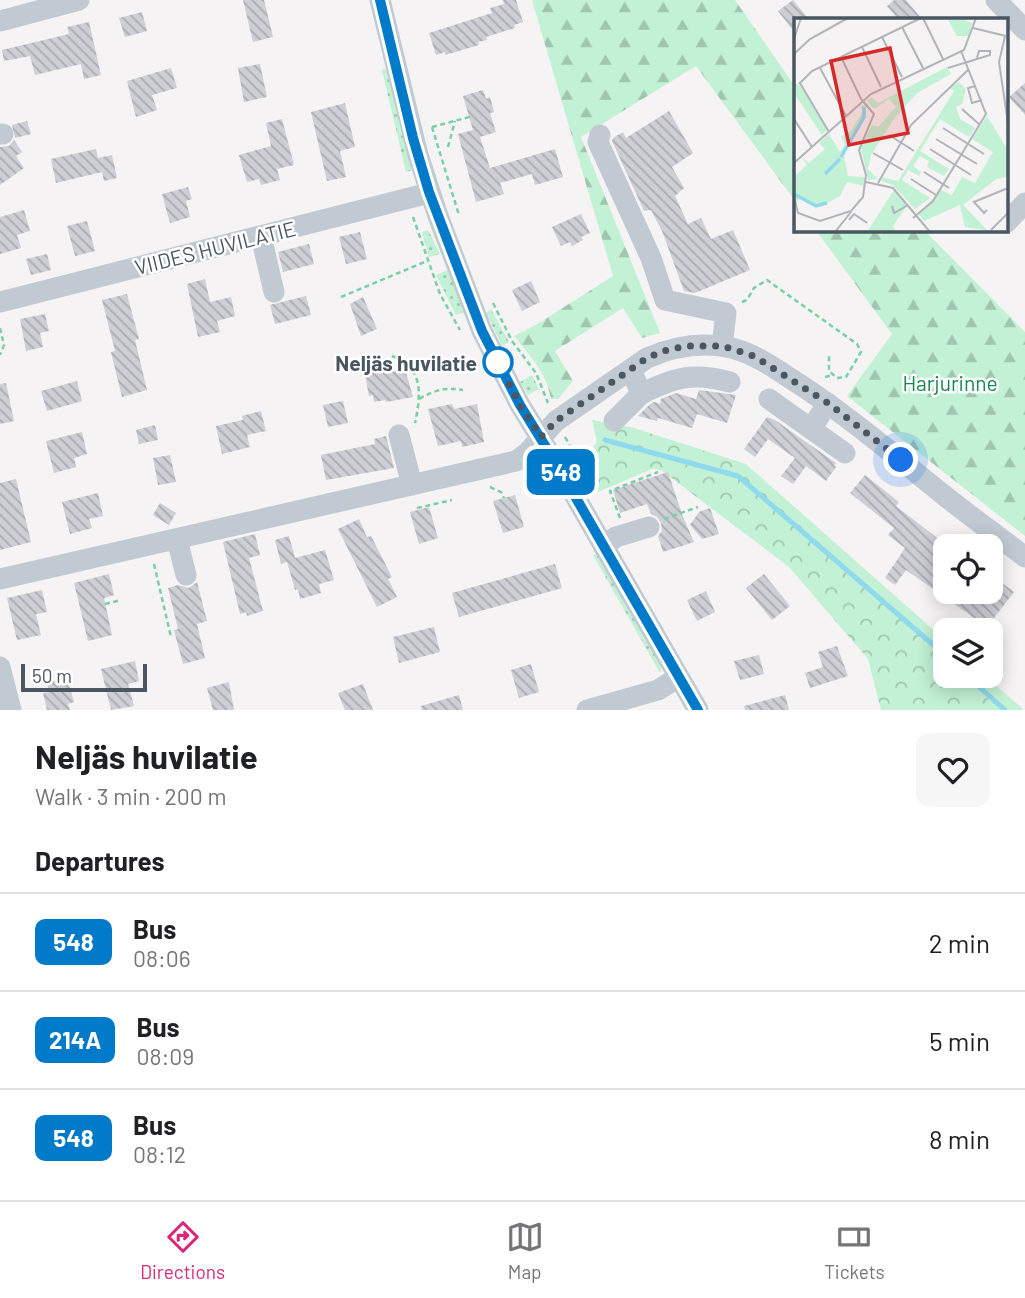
<!DOCTYPE html>
<meta charset="utf-8">
<style>
body{margin:0;font-family:Barlow,sans-serif;background:#f6f6f6;color:#202124;height:100vh;display:flex;flex-direction:column;font-size:26px;white-space:nowrap}
*{box-sizing:border-box;margin:0}
p{font-size:23px;color:#757577}
.icon{flex:none;width:38px;height:38px;fill:none;stroke:currentColor;stroke-width:2;stroke-linecap:round;stroke-linejoin:round}
.map{position:relative;height:710px;overflow:hidden}
.details{display:flex;flex-direction:column;background:#fff;flex:1}
.details>*{flex:none}
.badge{padding:0 14px;border-radius:10px;font-size:24px;line-height:46px}
.fabs{position:absolute;left:933px;top:534px;display:grid;gap:14px}
.fabs a{display:grid;place-items:center;width:70px;height:70px;border-radius:14px;background:#fff;box-shadow:0 4px 18px #0003;font-size:35px}
.scale{position:absolute;left:21px;bottom:18px;width:126px;box-sizing:border-box;padding-left:7px;border:4px solid #4a5661;border-top:0;font-size:19px;line-height:24px;white-space:nowrap;color:#4a5661;-webkit-text-stroke:5px #fff;paint-order:stroke}
.you{position:absolute;width:35px;height:35px;margin:-18px;border:5px solid #fff;border-radius:50%;background:#1a73e8;box-shadow:0 0 0 10px #1a73e833}
.map>.badge{position:absolute;translate:-50% -50%;box-shadow:0 0 0 4px #fff}
h2{padding:0 35px;font-size:26px;line-height:63px}
.round{display:grid;place-items:center;flex:none;width:74px;height:74px;border-radius:14px;background:#f6f6f6}
.summary{display:flex;align-items:center;justify-content:space-between;height:119px;padding:0 35px}
h1{font-size:33px;font-weight:700;line-height:52px}
ul{padding:0;list-style:none}
li{display:flex;align-items:center;gap:21px;height:98px;padding:0 35px;border-top:2px solid #e0e0e0}
li div{flex:1}
li b{display:block;font-size:26px}
li em{font-style:normal}
li .badge{min-width:77px;font-weight:700;text-align:center}
.tabs{display:flex;justify-content:space-around;align-items:center;height:98px;border-top:2px solid #e0e0e0;background:#fff;font-size:19px;color:#757577}
.tabs a{display:grid;justify-items:center;gap:4px}
.tabs .selected{color:#db2777}
.map>svg:first-child{display:block}
</style>
<div class="map">
<svg width="1025" height="710" viewBox="0 0 1025 710">
<defs>
<pattern id="grass-dots" width="8" height="8" patternUnits="userSpaceOnUse" patternTransform="scale(1.75)"><rect width="8" height="8" fill="#c3f1d5"/><path d="M2 2h.1M6 6h.1" fill="none" stroke="#a0c6b0" stroke-width="1.8" stroke-linecap="round"/></pattern>
<pattern id="forest-firs" width="22" height="20" patternUnits="userSpaceOnUse" patternTransform="scale(1.75)"><rect width="22" height="20" fill="#c3f1d5"/><path d="M5 1l3.5 6h-7zM16 11l3.5 6h-7z" fill="#a0c6b0"/></pattern>
<pattern id="park-crowns" width="20" height="18" patternUnits="userSpaceOnUse" patternTransform="scale(1.75)"><rect width="20" height="18" fill="#c3f1d5"/><path d="M2 6a3 3 0 1 1 6 0M12 15a3 3 0 1 1 6 0" fill="none" stroke="#a0c6b0"/></pattern>
<pattern id="building-back-hatch" width="6" height="6" patternUnits="userSpaceOnUse" patternTransform="scale(1.75)"><rect width="6" height="6" fill="#cdcfd5"/><path d="M-1 5l2 2M0 0l6 6M5-1l2 2" fill="none" stroke="#a8abb0"/></pattern>
</defs>
<rect width="100%" height="100%" fill="#f5f3f3"/>
<path fill="url(#grass-dots)" d="M 386,69 L 413,170 L 406,172 L 382,70 Z
M 428,230 L 440,254 L 429,257 L 422,232 Z
M 448,270 L 465,312 L 456,315 L 436,275 Z
M 491,309 L 509,342 L 502,346 L 486,313 Z
M 532,375 L 539,389 L 528,395 L 520,382 Z
M 597,553 L 662,666 L 660,673 L 593,555 Z"/>
<path fill="url(#forest-firs)" d="M 532,0 L 735,0 L 796,88 L 796,202 L 696,66 L 581,137 L 660,333 L 642,338 L 623,308 L 555,351 L 573,381 L 558,399 L 551,399 C 547,374 530,355 514,336 L 539,323 L 613,276 Z
M 815,229 L 923,229 L 1025,332 L 1025,536 L 847,396 L 892,334 Z"/>
<path fill="url(#park-crowns)" d="M 592,420 L 634,428 L 746,464 L 945,640 L 945,676 L 985,676 L 1024,710 L 881,710 L 868,659 L 789,567 L 661,470 L 652,469 L 598,492 L 583,463 L 597,442 Z"/>
<g fill="none" stroke-linecap="round" stroke-linejoin="round">
<path stroke="#90daee" stroke-width="5" d="M 605,440 L 738,476 L 945,655
M 967,676 L 1005,710"/>
</g>
<path fill="url(#building-back-hatch)" d="M 243,0 L 264,0 L 273,37 L 253,42 Z
M 503,0 L 516,0 L 523,22 L 514,25 L 515,28 L 486,37 L 487,40 L 478,42 L 479,45 L 445,55 L 445,52 L 436,55 L 429,33 L 492,13 L 490,8 L 504,4 Z
M 793,0 L 807,17 L 796,19 L 796,26 L 792,29 L 778,11 Z
M 894,0 L 906,0 L 922,19 L 898,19 L 887,6 Z
M 142,12 L 147,31 L 125,37 L 119,18 Z
M 89,22 L 101,75 L 84,79 L 81,64 L 35,75 L 30,56 L 4,61 L 2,50 L 69,34 L 67,27 Z
M 260,64 L 267,97 L 244,102 L 238,68 Z
M 171,68 L 177,88 L 152,95 L 157,110 L 136,117 L 127,81 Z
M 1025,83 L 1025,115 L 1009,97 Z
M 483,90 L 486,99 L 490,97 L 494,112 L 490,113 L 496,132 L 480,137 L 490,168 L 555,149 L 563,177 L 535,185 L 532,174 L 500,183 L 504,194 L 476,202 L 458,134 L 473,130 L 463,96 Z
M 345,103 L 355,147 L 340,151 L 346,177 L 327,181 L 311,112 Z
M 669,111 L 693,153 L 672,167 L 684,188 L 675,196 L 688,224 L 701,218 L 711,239 L 733,230 L 750,270 L 695,293 L 684,291 L 662,231 L 651,210 L 644,211 L 612,141 L 613,138 L 623,132 L 626,138 Z
M 282,119 L 294,165 L 277,169 L 280,180 L 261,185 L 259,179 L 247,182 L 239,155 L 271,146 L 266,123 Z
M 27,121 L 31,134 L 15,138 L 12,125 Z
M 14,140 L 22,152 L 16,156 L 24,168 L 0,185 L 0,147 L 9,146 Z
M 96,149 L 98,158 L 112,155 L 117,178 L 104,181 L 102,172 L 56,183 L 51,159 Z
M 188,187 L 192,199 L 186,201 L 190,217 L 170,223 L 162,194 Z
M 24,210 L 30,231 L 17,235 L 21,248 L 0,254 L 0,217 Z
M 581,214 L 590,233 L 581,237 L 583,240 L 572,246 L 570,242 L 561,246 L 552,227 Z
M 87,221 L 95,251 L 75,256 L 67,226 Z
M 360,232 L 367,259 L 346,264 L 339,237 Z
M 309,244 L 314,264 L 283,272 L 278,252 Z
M 47,254 L 51,270 L 31,275 L 26,259 Z
M 205,279 L 210,302 L 231,297 L 235,316 L 217,321 L 220,332 L 198,337 L 187,284 Z
M 531,281 L 540,302 L 522,311 L 512,290 Z
M 127,294 L 139,339 L 135,340 L 147,390 L 122,397 L 111,352 L 115,351 L 102,300 Z
M 306,296 L 311,315 L 275,324 L 270,305 Z
M 363,297 L 377,329 L 361,336 L 350,304 Z
M 45,314 L 49,331 L 40,333 L 43,347 L 26,351 L 20,319 Z
M 388,359 L 391,372 L 405,369 L 413,397 L 386,402 L 385,400 L 374,402 L 373,395 L 369,396 L 363,364 Z
M 77,381 L 82,401 L 47,411 L 41,391 Z
M 6,383 L 14,421 L 0,424 L 0,384 Z
M 699,390 L 736,395 L 727,423 L 697,414 L 692,428 L 658,418 L 657,421 L 638,416 L 649,405 L 654,402 L 660,404 L 661,399 L 676,393 L 696,399 Z
M 343,401 L 348,423 L 328,427 L 323,405 Z
M 452,404 L 454,409 L 477,404 L 484,442 L 462,447 L 461,441 L 438,446 L 428,409 Z
M 261,411 L 266,431 L 247,435 L 250,447 L 222,454 L 216,426 L 243,420 L 242,416 Z
M 767,417 L 775,420 L 836,463 L 834,465 L 836,467 L 826,481 L 806,466 L 793,484 L 781,476 L 795,458 L 768,439 L 755,457 L 744,449 Z
M 155,425 L 158,440 L 139,444 L 136,430 Z
M 82,432 L 87,454 L 74,458 L 76,467 L 54,473 L 46,441 Z
M 386,436 L 394,468 L 326,480 L 321,455 L 375,444 L 374,439 Z
M 170,455 L 176,482 L 158,485 L 153,458 Z
M 668,472 L 683,517 L 694,542 L 663,552 L 658,536 L 662,531 L 661,523 L 657,517 L 651,514 L 647,504 L 620,513 L 613,490 Z
M 865,475 L 899,502 L 896,506 L 945,544 L 945,592 L 990,592 L 990,574 L 1014,592 L 987,627 L 906,570 L 895,585 L 885,578 L 905,548 L 888,535 L 894,528 L 850,493 Z
M 16,479 L 31,542 L 0,550 L 0,483 Z
M 98,493 L 103,516 L 89,519 L 92,528 L 70,534 L 62,502 Z
M 515,495 L 524,527 L 503,533 L 493,501 Z
M 160,503 L 176,513 L 169,525 L 153,515 Z
M 429,507 L 438,538 L 419,544 L 410,512 Z
M 710,508 L 719,534 L 702,539 L 690,525 L 699,512 Z
M 359,519 L 367,537 L 371,536 L 392,577 L 388,579 L 397,597 L 377,607 L 338,529 Z
M 255,534 L 260,555 L 249,558 L 263,611 L 247,616 L 246,612 L 240,614 L 223,542 Z
M 289,536 L 295,558 L 325,550 L 334,580 L 319,584 L 321,593 L 300,599 L 298,589 L 295,590 L 287,562 L 281,564 L 275,540 Z
M 555,564 L 562,588 L 459,617 L 452,593 Z
M 109,574 L 114,595 L 104,598 L 112,635 L 88,641 L 74,583 Z
M 764,574 L 790,606 L 772,620 L 746,588 Z
M 197,582 L 207,621 L 197,624 L 205,658 L 183,664 L 174,630 L 178,629 L 168,588 L 178,585 L 189,588 Z
M 42,590 L 47,612 L 36,614 L 41,635 L 17,640 L 7,598 Z
M 706,591 L 715,612 L 697,621 L 687,600 Z
M 434,627 L 440,652 L 399,663 L 393,637 Z
M 837,646 L 848,676 L 810,688 L 805,673 L 823,667 L 818,652 Z
M 759,655 L 764,674 L 740,680 L 734,661 Z
M 135,661 L 139,681 L 128,684 L 134,706 L 111,710 L 101,669 Z
M 531,664 L 539,692 L 519,698 L 511,670 Z
M 67,677 L 74,702 L 68,704 L 70,710 L 47,710 L 43,693 L 49,692 L 47,683 Z
M 229,682 L 234,710 L 213,710 L 207,688 Z
M 363,684 L 373,710 L 345,710 L 338,693 Z
M 459,695 L 463,710 L 422,710 L 421,706 Z
M 785,695 L 789,710 L 745,710 L 744,706 Z"/>
<g fill="none" stroke-linecap="round" stroke-linejoin="round">
<path stroke="#7ad0a6" stroke-width="2.5" stroke-dasharray="5 3.5" stroke-linecap="butt" d="M 432,127 L 459,215
M 432,127 L 473,116
M 448,147 L 455,121
M 413,217 L 440,294 L 460,330
M 341,297 L 427,261
M 742,302 L 747,300 L 754,288 L 767,280 L 857,344 L 861,352 L 846,377 L 837,378 L 829,371 L 829,354
M 493,303 L 512,341 L 536,373 L 548,403
M 0,328 L 4,345 L 0,355
M 392,356 C 424,367 421,395 415,423
M 825,377 L 833,375
M 419,399 C 435,390 445,387 463,390
M 565,437 L 574,453
M 490,487 L 501,492 L 504,498
M 417,508 L 452,500
M 620,518 L 610,491 L 658,472
M 664,519 L 698,507
M 154,564 L 171,637
M 105,604 L 121,600"/>
<path stroke="#c1cad2" stroke-width="21" d="M 380,0 L 418,155 L 438,216 L 482,331 L 520,405 L 557,465 L 698,710
M 996,0 L 1025,30
M 0,21 L 79,0
M 0,134 L 3,134
M 600,135 L 598,142 L 651,258 L 665,300 L 726,313 L 722,346
M 1006,223 L 1025,203
M 261,236 L 274,292
M 0,302 L 429,193
M 631,369 L 641,394 C 675,377 693,372 730,382
M 769,399 L 811,429 L 828,403
M 614,421 L 641,394
M 811,429 L 845,453
M 399,435 L 412,485
M 177,539 L 186,575
M 603,546 L 616,537 L 649,527
M 0,579 L 516,461 L 527,453 L 556,421 L 647,358 C 675,346 705,341 735,349 C 757,355 777,370 796,382 C 847,415 893,454 940,492 C 968,515 997,535 1025,557
M 0,667 L 11,710
M 587,710 L 658,690 L 679,677"/>
</g>
<g fill="none" stroke-linecap="round" stroke-linejoin="round">
<g stroke="#fff" stroke-width="16">
<path id="line" d="M 380,0 L 413,138 L 429,192 L 482,331 L 520,405 L 557,465 L 698,710"/>
</g>
<use href="#line" stroke="#007ac9" stroke-width="10"/>
<path stroke="#4a5661" stroke-width="7" stroke-dasharray="0 12.6" d="M 498,362 L 520,405 L 541,437 L 556,421 L 647,358 L 663,351 L 687,346 L 722,346 L 754,356 L 828,403 L 901,460"/>
</g>
<circle fill="#fff" stroke="#007ac9" stroke-width="3.5" cx="498" cy="362" r="14"/>
<g text-anchor="middle" dominant-baseline="central" stroke-width="5" stroke-linejoin="round" paint-order="stroke">
<g font-size="21" fill="#4a5661" stroke="#fff">
<text transform="translate(215 247) rotate(-14)">VIIDES HUVILATIE</text>
</g>
<g font-size="21" font-weight="bold" fill="#4a5661" stroke="#fff" text-anchor="end">
<text x="477" y="362">Neljäs huvilatie</text>
</g>
<g font-size="21" fill="#17864f" stroke="#fff">
<text x="950" y="382">Harjurinne</text>
</g>
</g>
<g transform="translate(794 18)">
<rect width="214" height="214" fill="#f5f3f3"/>
<path d="M 165,0 L 178,5 L 175,18 L 163,18 L 154,2 ZM 153,49 L 157,56 L 123,75 L 100,101 L 77,137 L 74,151 L 84,161 L 74,162 L 67,129 L 78,107 L 84,109 L 102,89 L 95,81 L 80,91 L 73,83 L 77,79 L 84,85 ZM 165,64 L 172,71 L 168,86 L 162,89 L 166,101 L 181,110 L 175,119 L 146,101 L 126,133 L 155,151 L 150,158 L 133,149 L 135,143 L 126,138 L 119,148 L 127,154 L 125,158 L 114,152 L 108,162 L 136,180 L 121,191 L 99,167 L 87,163 L 88,159 L 104,163 L 160,73 L 156,70 ZM 193,98 L 213,131 L 213,159 L 202,161 L 169,187 L 194,213 L 171,209 L 166,187 L 130,203 L 125,196 L 147,172 L 158,177 L 168,159 L 181,165 L 192,146 L 199,134 L 178,121 ZM 100,172 L 113,187 L 99,208 L 102,213 L 73,214 Z" fill="#c3f1d5"/>
<path d="M 0,65 L 9,69 L 33,111 L 28,117 L 0,75 ZM 72,86 L 71,100 L 50,137 L 54,158 L 70,159 L 70,168 L 53,164 L 46,178 L 26,189 L 9,180 L 0,184 L 0,159 L 13,147 L 8,140 L 15,145 L 31,131 L 25,125 L 35,116 L 46,134 L 51,127 L 47,118 L 57,113 L 69,93 L 66,88 Z" fill="#c3f1d5"/>
<path fill="none" stroke="#90daee" stroke-width="3.5" d="M 47,139 L 70,99 L 70,89M 31,156 L 46,141M 0,176 L 22,188 L 33,185"/>
<path fill="none" stroke="#b1b4b9" stroke-width="2" d="M 129,0 L 149,41M 108,9 L 129,50M 179,10 L 212,18M 211,18 L 205,44 L 214,105M 88,19 L 108,59M 0,21 L 7,0M 68,29 L 87,69M 0,36 L 16,21 L 54,0M 26,50 L 52,98M 154,50 L 196,37 L 196,33 L 185,33 L 183,40M 6,65 L 35,114M 5,66 L 18,53 L 127,0M 182,68 L 174,70 L 178,85 L 188,82M 168,91 L 186,107M 0,101 L 18,129M 149,110 L 190,136M 95,117 L 120,133M 142,121 L 183,146M 136,131 L 177,157M 79,135 L 109,152M 0,145 L 77,76 L 170,32 L 182,0M 130,154 L 155,170M 117,161 L 142,177M 72,164 L 99,170 L 136,214M 84,165 L 117,107 L 175,51M 1,183 L 4,195 L 26,203 L 57,193 L 69,179 L 72,157 L 65,132 L 80,96 L 67,81 L 47,39M 98,188 L 100,195 L 114,187M 193,192 L 190,195 L 180,184 L 214,170M 119,200 L 139,183 L 192,96 L 167,33M 55,202 L 60,196 L 73,205M 197,212 L 214,195M 41,214 L 57,194"/>
<path fill="#d62828" fill-opacity="0.15" stroke="#d62828" stroke-width="3.5" d="M 96,30 L 114,115 L 55,127 L 37,43 Z"/>
<rect width="214" height="214" fill="none" stroke="#4a5661" stroke-width="3.5"/>
</g>
</svg>
<div class="fabs">
<a><svg class="icon" aria-label="locate" viewBox="0 0 24 24"><circle cx="12" cy="12" r="6"/><path d="M12 2v4M12 18v4M2 12h4M18 12h4"/></svg></a>
<a><svg class="icon" aria-label="layers" viewBox="0 0 24 24"><path d="M12 4l9 5-9 5-9-5zM3 14l9 5 9-5"/></svg></a>
</div>
<div class="scale">50 m</div>
<div class="you" style="left:901px;top:460px"></div>
<b class="badge" style="left:561px;top:472px;background:#007ac9;color:#fff">548</b>
</div>
<section class="details">
<div class="summary"><div><h1>Neljäs huvilatie</h1><p>Walk · 3 min · 200 m</p></div><a class="round"><svg class="icon" aria-label="heart" viewBox="0 0 24 24"><path d="M12 20l-8-8c-3-5 5-10 8-4 3-6 11-1 8 4z"/></svg></a></div>
<h2>Departures</h2>
<ul>
<li><span class="badge" style="background:#007ac9;color:#fff">548</span><div><b>Bus</b><p>08:06</p></div><em>2 min</em></li>
<li><span class="badge" style="background:#007ac9;color:#fff">214A</span><div><b>Bus</b><p>08:09</p></div><em>5 min</em></li>
<li><span class="badge" style="background:#007ac9;color:#fff">548</span><div><b>Bus</b><p>08:12</p></div><em>8 min</em></li>
</ul>
</section>
<nav class="tabs">
<a class="selected"><svg class="icon" aria-label="directions" viewBox="0 0 24 24"><path d="M12 3l9 9-9 9-9-9zM9 14v-3h6M13 9l2 2-2 2"/></svg>Directions</a>
<a><svg class="icon" aria-label="map" viewBox="0 0 24 24"><path d="M3 6l6-2 6 2 6-2v14l-6 2-6-2-6 2zM9 4v14M15 6v14"/></svg>Map</a>
<a><svg class="icon" aria-label="tickets" viewBox="0 0 24 24"><path d="M3 7h18v10H3zM15 7v10"/></svg>Tickets</a>
</nav>
